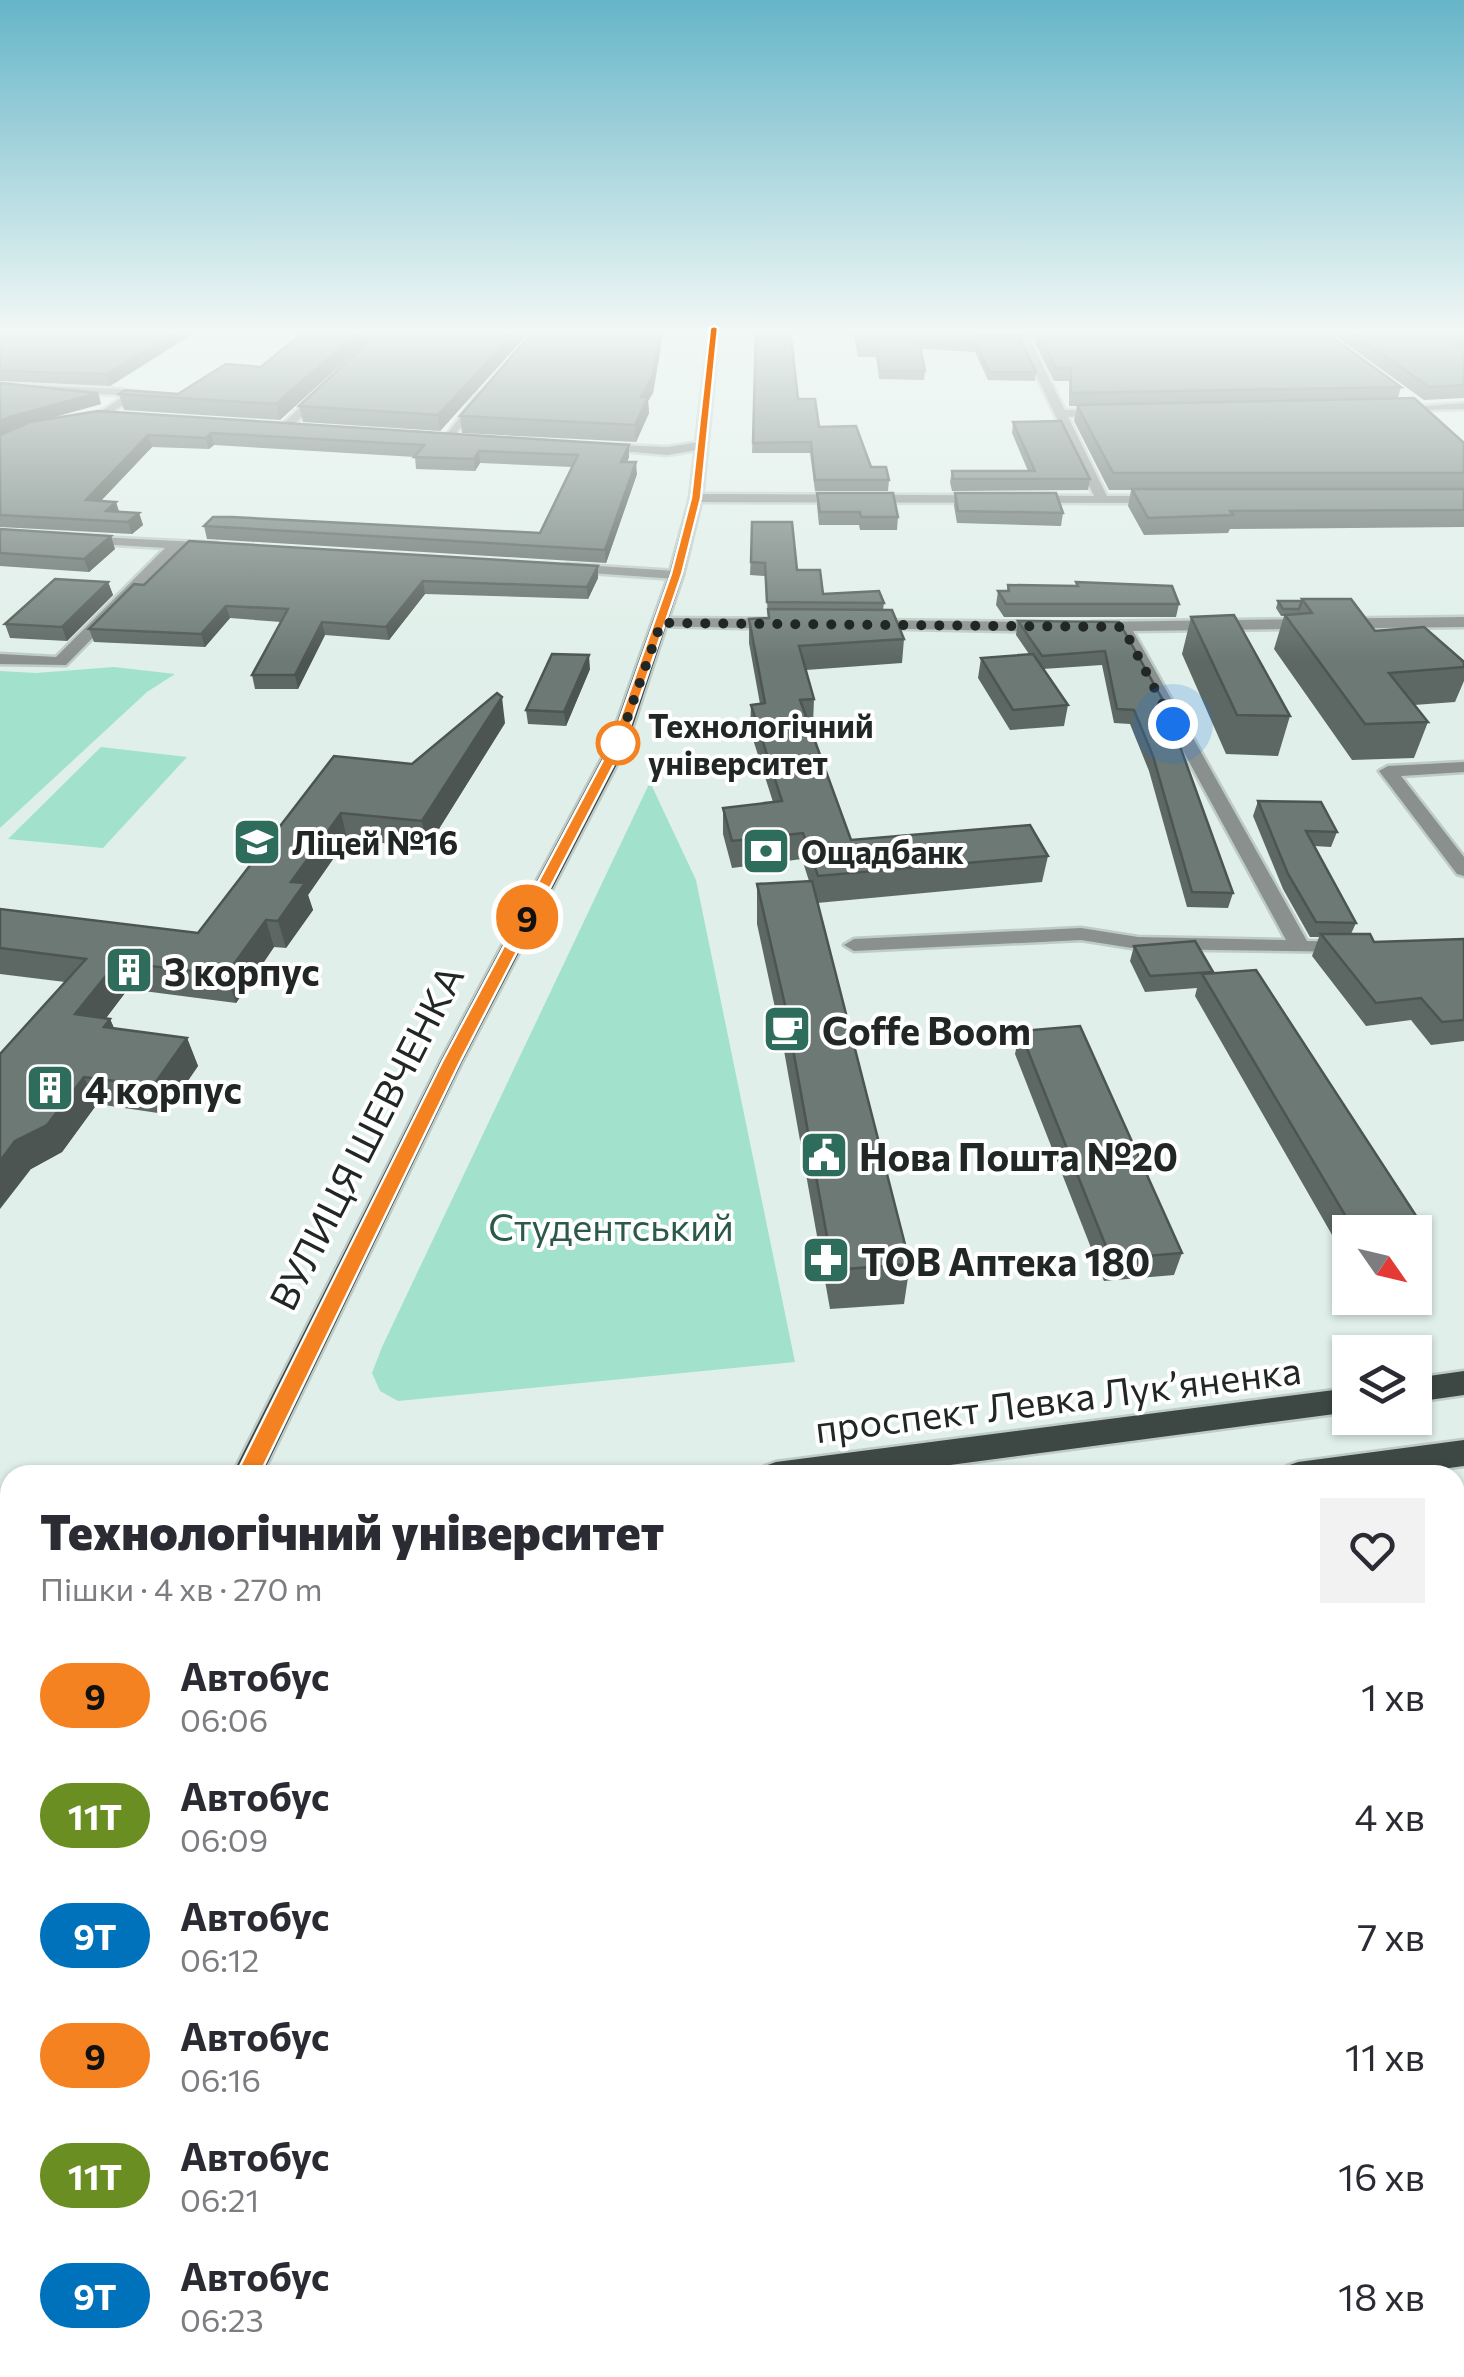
<!DOCTYPE html>
<html lang="uk">
<meta charset="utf-8">
<style>
body{margin:0;font-family:Commissioner,sans-serif;background:#f2f2f3;color:#2b2b33;height:100vh;display:flex;flex-direction:column;font-size:38px;white-space:nowrap}
*{box-sizing:border-box;margin:0}
p{font-size:32px;color:#7c7c81}
.icon{flex:none;width:55px;height:55px;fill:none;stroke:currentColor;stroke-width:2;stroke-linecap:round;stroke-linejoin:round}
.map{position:relative;flex:1;overflow:hidden}
.details{position:absolute;left:0px;top:1465px;width:1465px;height:912px;display:flex;flex-direction:column;background:#fff;border-radius:30px 30px 0 0;box-shadow:0 2px 8px #0004}
.details>*{flex:none}
.badge{padding:0 20px;border-radius:32px;font-size:35px;line-height:65px}
.needle{width:65px;rotate:124deg}
.buttons{position:absolute;left:1332px;top:1215px;display:grid;gap:20px}
.buttons a{display:grid;place-items:center;width:100px;height:100px;border-radius:0px;background:#fff;box-shadow:0 2px 8px #0004;font-size:50px}
.you{position:absolute;width:50px;height:50px;margin:-25px;border:8px solid #fff;border-radius:50%;background:#1a73e8;box-shadow:0 0 0 15px #1a73e833}
.map>.badge{position:absolute;translate:-50% -50%;box-shadow:0 0 0 5px #fff}
.round{display:grid;place-items:center;flex:none;width:105px;height:105px;border-radius:0px;background:#f2f2f3}
.head{display:flex;align-items:center;justify-content:space-between;height:170px;padding:0 40px}
h1{font-size:48px;font-weight:800;line-height:75px}
ul{padding:0;list-style:none}
li{display:flex;align-items:center;gap:30px;height:120px;padding:0 40px}
li div{flex:1}
li b{display:block;font-size:38px}
li em{font-style:normal}
li .badge{min-width:110px;font-weight:700;text-align:center}
.map>svg:first-child{display:block}
</style>
<div class="map">
<svg width="1464" height="2377" viewBox="0 0 1464 2377">
<rect width="100%" height="100%" fill="#e0efe9"/>
<path fill="#a2e2cc" d="M 114,667 L 175,674 L 147,692 L 0,828 L 0,671 L 36,673 Z
M 101,747 L 187,757 L 103,848 L 8,839 Z
M 650,782 L 696,880 L 795,1362 L 398,1401 L 380,1391 L 372,1373 L 382,1347 Z"/>
<g fill="none" stroke-linecap="round" stroke-linejoin="round">
<g stroke="#becbc6" stroke-width="5">
<path id="minor" d="M 719,328 L 893,334 L 888,337 Z
M 988,334 L 1072,335 L 1068,340 L 1030,340 L 1065,410 L 1106,410 L 1112,413 L 1068,417 L 1107,496 L 1164,496 L 1169,497 L 1169,503 L 696,502 L 690,498 L 696,494 L 1094,496 L 1019,340 L 984,339 Z
M 0,384 L 122,389 L 134,398 L 101,419 L 97,414 L 121,398 L 119,395 L 0,390 Z
M 321,388 L 331,390 L 286,432 L 278,432 L 278,428 Z
M 478,393 L 488,395 L 449,442 L 441,442 Z
M 1464,403 L 1464,409 L 1420,410 L 1414,407 Z
M 700,442 L 704,449 L 667,455 L 589,448 L 595,444 L 667,447 Z
M 77,536 L 217,543 L 224,547 L 217,551 L 180,549 L 66,665 L 0,664 L 0,654 L 56,657 L 165,548 L 82,543 L 77,542 Z
M 567,564 L 676,571 L 683,575 L 676,579 L 562,571 L 560,568 Z
M 1464,617 L 1464,627 L 1133,631 L 1307,941 L 1348,942 L 1358,948 L 1355,952 L 1138,949 L 1081,940 L 854,951 L 844,945 L 854,939 L 1081,928 L 1138,937 L 1286,940 L 1118,631 L 1091,632 L 1083,627 L 1091,622 Z
M 661,618 L 781,619 L 789,624 L 781,629 L 656,626 L 656,620 Z
M 866,620 L 1051,622 L 1059,627 L 1051,632 L 861,628 L 858,625 Z
M 1464,762 L 1464,772 L 1401,776 L 1464,857 L 1464,876 L 1457,874 L 1379,771 L 1388,766 Z"/>
</g>
<g stroke="#becbc6" stroke-width="5">
<path id="major" d="M 709,328 L 719,328 L 702,498 L 683,575 L 626,747 L 462,1062 L 262,1475 L 232,1475 L 440,1062 L 608,747 L 669,575 L 690,498 Z
M 1464,1371 L 1464,1395 L 1415,1402 L 1415,1378 Z
M 1350,1388 L 1350,1412 L 875,1475 L 761,1475 L 765,1466 L 776,1462 Z
M 1464,1440 L 1464,1466 L 1396,1475 L 1283,1475 L 1287,1466 L 1298,1462 Z
M 10,1930 L 10,1984 L 0,1988 L 0,1934 Z"/>
</g>
<use href="#minor" fill="#8a908e" fill-rule="evenodd"/>
<use href="#major" fill="#3d4744" fill-rule="evenodd"/>
</g>
<path fill="#5d6864" d="M 0,328 L 202,328 L 110,386 L 0,381 Z
M 308,328 L 280,420 L 124,410 L 119,394 L 178,394 L 261,367 Z
M 533,328 L 440,431 L 303,422 L 299,406 Z
M 535,328 L 664,328 L 653,393 L 648,401 L 649,413 L 636,442 L 462,433 L 460,416 Z
M 756,328 L 798,399 L 819,427 L 889,480 L 888,491 L 815,491 L 810,453 L 752,453 Z
M 955,328 L 1320,328 L 1401,387 L 1398,398 L 1464,443 L 1464,527 L 1230,529 L 1228,533 L 1144,535 L 1128,506 L 1131,490 L 1109,490 L 1074,421 L 1077,406 L 1069,406 L 1069,381 L 1054,381 L 1035,343 L 1037,331 L 1085,329 L 1023,330 Z
M 1324,328 L 1464,328 L 1464,398 L 1424,400 Z
M 855,329 L 1018,335 L 1036,372 L 1035,381 L 988,380 L 975,352 L 921,349 L 925,371 L 924,380 L 879,379 L 876,357 L 858,357 L 854,337 Z
M 0,383 L 98,393 L 101,404 L 44,420 L 629,457 L 627,462 L 637,474 L 606,563 L 207,539 L 204,526 L 540,533 L 572,467 L 480,463 L 475,471 L 416,469 L 415,457 L 214,445 L 209,449 L 152,447 L 101,501 L 119,511 L 139,513 L 143,525 L 132,534 L 0,527 L 0,435 L 21,426 L 14,428 Z
M 1013,422 L 1090,479 L 1088,490 L 952,491 L 950,482 L 952,471 L 1028,471 L 1012,433 Z
M 817,493 L 898,517 L 897,530 L 860,530 L 859,525 L 819,525 L 817,506 Z
M 955,493 L 1063,513 L 1061,526 L 957,523 L 954,506 Z
M 752,522 L 797,570 L 823,594 L 884,603 L 883,610 L 904,639 L 902,663 L 806,670 L 814,699 L 813,724 L 809,724 L 851,840 L 1048,856 L 1042,882 L 817,903 L 910,1264 L 904,1304 L 830,1309 L 783,1045 L 757,924 L 757,884 L 809,881 L 802,859 L 732,868 L 723,834 L 723,808 L 773,802 L 750,730 L 751,705 L 760,704 L 749,643 L 749,619 L 768,618 L 768,615 L 765,576 L 750,575 Z
M 0,529 L 115,549 L 89,572 L 0,566 Z
M 598,578 L 588,599 L 425,594 L 389,640 L 325,635 L 298,689 L 255,689 L 252,675 L 281,622 L 230,618 L 205,647 L 94,642 L 89,629 L 144,585 Z
M 108,582 L 113,595 L 67,641 L 10,638 L 5,624 Z
M 1076,582 L 1179,604 L 1176,617 L 1004,617 L 996,605 L 998,591 L 1007,591 L 1008,585 L 1076,586 Z
M 1302,599 L 1375,631 L 1464,662 L 1464,681 L 1455,702 L 1414,705 L 1428,722 L 1414,758 L 1352,760 L 1274,649 L 1284,616 L 1281,616 L 1276,608 L 1278,601 L 1302,601 Z
M 1191,617 L 1290,716 L 1278,756 L 1226,754 L 1182,654 Z
M 1018,621 L 1119,622 L 1233,893 L 1228,908 L 1187,907 L 1149,771 L 1130,724 L 1114,723 L 1102,665 L 1043,669 L 1068,705 L 1064,726 L 1010,730 L 978,678 L 981,658 L 1029,654 L 1016,635 Z
M 590,669 L 566,726 L 528,724 L 526,710 Z
M 505,723 L 427,848 L 347,839 L 308,895 L 313,910 L 286,948 L 274,947 L 236,1003 L 128,989 L 106,1018 L 110,1019 L 114,1028 L 187,1038 L 198,1066 L 165,1114 L 97,1104 L 62,1152 L 31,1169 L 65,982 L 0,974 L 0,909 L 198,933 L 334,756 L 412,764 Z
M 1258,801 L 1337,832 L 1331,847 L 1314,846 L 1356,923 L 1351,934 L 1374,942 L 1464,939 L 1464,1041 L 1431,1045 L 1411,1020 L 1366,1026 L 1312,956 L 1319,937 L 1310,937 L 1283,889 L 1253,816 Z
M 1134,946 L 1212,973 L 1422,1225 L 1415,1237 L 1415,1232 L 1350,1232 L 1350,1253 L 1343,1254 L 1195,996 L 1197,988 L 1145,992 L 1130,961 Z
M 1020,1031 L 1182,1253 L 1174,1275 L 1104,1281 L 1015,1054 Z
M 1455,1687 L 1464,1705 L 1464,1823 L 1456,1824 L 1464,1842 L 1464,1876 L 1455,1883 Z"/>
<path fill="#4c5551" d="M 183,328 L 202,328 L 110,386 L 107,374 Z
M 363,328 L 382,328 L 280,420 L 276,404 Z
M 519,328 L 533,328 L 440,431 L 438,415 Z
M 661,328 L 664,328 L 653,393 L 648,401 L 649,413 L 636,442 L 635,425 L 641,397 Z
M 98,393 L 101,404 L 14,428 L 0,435 L 0,421 L 10,417 Z
M 211,433 L 214,445 L 209,449 L 206,438 Z
M 148,435 L 152,447 L 90,512 L 86,500 Z
M 629,445 L 629,457 L 622,474 L 621,462 Z
M 479,451 L 480,463 L 475,471 L 474,459 Z
M 636,462 L 637,474 L 606,563 L 605,550 Z
M 116,502 L 120,514 L 106,511 Z
M 139,513 L 143,525 L 132,534 L 128,522 Z
M 111,536 L 115,549 L 89,572 L 84,559 Z
M 598,566 L 598,578 L 588,599 L 587,587 Z
M 423,581 L 425,594 L 389,640 L 386,627 Z
M 108,582 L 113,595 L 67,641 L 62,627 Z
M 226,606 L 230,618 L 205,647 L 201,634 Z
M 322,622 L 325,635 L 298,689 L 295,675 Z
M 589,655 L 590,669 L 566,726 L 564,712 Z
M 502,697 L 505,723 L 427,848 L 422,821 Z
M 341,813 L 347,839 L 308,895 L 313,910 L 286,948 L 278,921 L 291,882 Z
M 266,920 L 274,947 L 236,1003 L 226,975 Z
M 117,962 L 128,989 L 88,1042 L 75,1014 Z
M 110,1019 L 122,1047 L 104,1027 Z
M 187,1038 L 198,1066 L 165,1114 L 153,1086 Z
M 84,1077 L 97,1104 L 62,1152 L 31,1169 L 0,1209 L 0,1161 L 15,1141 Z
M 170,2368 L 219,2368 L 216,2377 L 167,2377 Z"/>
<path fill="#6c7974" stroke="#4c5551" stroke-width="2.5" d="M 0,328 L 183,328 L 107,374 L 0,371 Z
M 308,328 L 363,328 L 276,404 L 119,394 L 125,390 L 178,394 L 226,364 L 261,367 Z
M 383,328 L 519,328 L 438,415 L 299,406 Z
M 536,328 L 661,328 L 652,377 L 641,397 L 648,397 L 635,425 L 460,416 Z
M 756,328 L 790,328 L 798,399 L 815,399 L 819,427 L 856,426 L 871,467 L 886,467 L 889,480 L 815,480 L 811,442 L 753,443 Z
M 1104,328 L 1320,328 L 1401,387 L 1071,393 L 1071,368 L 1056,368 L 1037,331 Z
M 1345,328 L 1464,328 L 1464,339 L 1460,339 L 1456,346 L 1464,348 L 1464,385 L 1429,387 Z
M 855,329 L 1018,335 L 1036,372 L 989,372 L 976,343 L 919,341 L 925,371 L 880,371 L 877,349 L 859,349 Z
M 0,383 L 98,393 L 10,417 L 0,421 Z
M 1414,398 L 1464,443 L 1464,473 L 1113,473 L 1077,405 Z
M 98,411 L 629,445 L 621,462 L 636,462 L 605,550 L 204,526 L 213,517 L 232,517 L 540,533 L 578,455 L 479,451 L 474,459 L 414,457 L 424,445 L 211,433 L 206,438 L 148,435 L 86,500 L 116,502 L 106,511 L 139,513 L 128,522 L 0,515 L 0,435 L 30,422 Z
M 1061,421 L 1090,479 L 953,479 L 952,471 L 1035,471 L 1013,422 Z
M 1132,489 L 1464,489 L 1464,510 L 1230,511 L 1233,515 L 1148,518 Z
M 817,493 L 893,493 L 898,517 L 861,517 L 860,512 L 820,512 Z
M 955,493 L 1056,493 L 1063,513 L 958,511 Z
M 752,522 L 792,522 L 797,570 L 820,570 L 823,594 L 879,591 L 884,603 L 767,602 L 765,563 L 751,562 Z
M 0,529 L 111,536 L 84,559 L 0,553 Z
M 189,541 L 598,566 L 587,587 L 423,581 L 386,627 L 322,622 L 295,675 L 252,675 L 288,609 L 226,606 L 201,634 L 89,629 L 134,584 L 144,585 Z
M 55,579 L 108,582 L 62,627 L 5,624 Z
M 1076,582 L 1172,586 L 1179,604 L 1006,604 L 998,591 L 1009,591 L 1008,585 L 1078,586 Z
M 1302,599 L 1351,599 L 1375,631 L 1424,627 L 1464,662 L 1464,667 L 1389,673 L 1428,722 L 1365,724 L 1285,615 L 1312,613 Z
M 1278,601 L 1302,601 L 1299,609 L 1283,609 Z
M 768,609 L 892,610 L 904,639 L 799,646 L 814,699 L 800,700 L 851,840 L 1030,825 L 1048,856 L 818,876 L 803,833 L 732,841 L 723,808 L 782,801 L 751,705 L 765,703 L 749,619 L 769,618 Z
M 1234,615 L 1290,716 L 1237,715 L 1191,617 Z
M 1018,621 L 1119,622 L 1164,702 L 1233,893 L 1192,892 L 1153,756 L 1134,710 L 1117,709 L 1105,651 L 1042,656 Z
M 552,654 L 589,655 L 564,712 L 526,710 Z
M 1033,654 L 1068,705 L 1013,710 L 981,658 Z
M 497,693 L 502,697 L 422,821 L 341,813 L 291,882 L 305,883 L 278,921 L 266,920 L 226,975 L 117,962 L 75,1014 L 110,1019 L 104,1027 L 187,1038 L 153,1086 L 84,1077 L 47,1125 L 15,1141 L 0,1161 L 0,1054 L 86,959 L 0,948 L 0,909 L 198,933 L 334,756 L 412,764 Z
M 1258,801 L 1321,802 L 1337,832 L 1306,831 L 1356,923 L 1316,922 L 1288,874 Z
M 812,881 L 910,1264 L 833,1270 L 785,1005 L 757,884 Z
M 1321,934 L 1370,934 L 1374,942 L 1464,939 L 1464,1020 L 1442,1022 L 1421,998 L 1376,1003 Z
M 1195,941 L 1213,972 L 1150,976 L 1134,946 Z
M 1256,970 L 1422,1225 L 1355,1232 L 1202,974 Z
M 1080,1026 L 1182,1253 L 1111,1259 L 1020,1031 Z
M 1455,1687 L 1464,1705 L 1464,1806 L 1455,1807 Z
M 1455,1822 L 1464,1842 L 1464,1869 L 1455,1870 Z
M 10,2300 L 10,2368 L 170,2368 L 167,2377 L 0,2377 L 0,2325 Z"/>
<linearGradient id="sky" x2="0" y2="1"><stop stop-color="#66b5c8"/><stop offset="0.5" stop-color="#f1f8f5"/><stop offset="1" stop-color="#f1f8f5" stop-opacity="0"/></linearGradient>
<rect width="1464" height="661" fill="url(#sky)"/>
<path fill="#f58220" stroke="#fff" stroke-width="2.5" d="M 714,326 L 718,328 L 701,498 L 682,574 L 623,747 L 460,1062 L 256,1482 L 239,1482 L 239,1468 L 442,1062 L 610,747 L 671,574 L 691,498 L 710,328 Z"/>
<g fill="none" stroke-linecap="round" stroke-linejoin="round">
<path stroke="#212725" stroke-width="10" stroke-dasharray="0 18" d="M 618,743 L 617,747 L 661,623 L 1123,627 L 1173,724"/>
</g>
<defs>
<g id="school-square" transform="scale(2.5)"><rect x="-9" y="-9" width="18" height="18" rx="4" fill="#2e6d5b" stroke="#fff"/><path d="M0-5L7-2L0 1L-7-2ZM-4 1L0 2.5L4 1V4Q0 6-4 4Z" fill="#fff"/></g>
<g id="bank-square" transform="scale(2.5)"><rect x="-9" y="-9" width="18" height="18" rx="4" fill="#2e6d5b" stroke="#fff"/><path d="M-6-4H6V4H-6ZM0-2.3a2.3 2.3 0 1 0 0 4.6a2.3 2.3 0 1 0 0-4.6Z" fill="#fff"/></g>
<g id="building-square" transform="scale(2.5)"><rect x="-9" y="-9" width="18" height="18" rx="4" fill="#2e6d5b" stroke="#fff"/><path d="M-4-6H4V6H1V3H-1V6H-4ZM-2.5-4.3h1.7v1.8h-1.7ZM.8-4.3h1.7v1.8H.8ZM-2.5-1h1.7V.8h-1.7ZM.8-1h1.7V.8H.8Z" fill="#fff"/></g>
<g id="cafe-square" transform="scale(2.5)"><rect x="-9" y="-9" width="18" height="18" rx="4" fill="#2e6d5b" stroke="#fff"/><path d="M-5.5-4.5H6V0H3Q3 3.5 0 3.5H-2.5Q-5.5 3.5-5.5 0ZM3-3.2v2h1.7v-2ZM-6 4.5H4V6H-6Z" fill="#fff"/></g>
<g id="civic-square" transform="scale(2.5)"><rect x="-9" y="-9" width="18" height="18" rx="4" fill="#2e6d5b" stroke="#fff"/><path d="M-.6-6.5H3V-4.5H.6V-3L4-1V1h2V6H-6V1h2V-1L-.6-3ZM-1.2 2.5V6h2.4V2.5Z" fill="#fff"/></g>
<g id="pharmacy-square" transform="scale(2.5)"><rect x="-9" y="-9" width="18" height="18" rx="4" fill="#2e6d5b" stroke="#fff"/><path d="M-2-6h4v4h4v4h-4v4h-4v-4h-4v-4h4Z" fill="#fff"/></g>
</defs>
<g fill-rule="evenodd">
<use href="#school-square" x="257" y="842"/>
<use href="#bank-square" x="766" y="851"/>
<use href="#building-square" x="129" y="970"/>
<use href="#cafe-square" x="787" y="1029"/>
<use href="#building-square" x="50" y="1088"/>
<use href="#civic-square" x="824" y="1155"/>
<use href="#pharmacy-square" x="826" y="1260"/>
</g>
<circle fill="#fff" stroke="#f58220" stroke-width="5" cx="618" cy="743" r="20"/>
<g text-anchor="middle" dominant-baseline="central" stroke-width="8" stroke-linejoin="round" paint-order="stroke">
<g font-size="32" font-weight="bold" fill="#212725" stroke="#fff" text-anchor="start">
<text x="648" y="725">Технологічний<tspan x="648" dy="37">університет</tspan></text>
</g>
<g font-size="32" font-weight="bold" fill="#212725" stroke="#fff" text-anchor="start">
<text x="292" y="842">Ліцей №16</text>
<text x="801" y="851">Ощадбанк</text>
</g>
<g font-size="38" font-weight="bold" fill="#212725" stroke="#fff" text-anchor="start">
<text x="164" y="970">3 корпус</text>
<text x="822" y="1029">Coffe Boom</text>
<text x="85" y="1088">4 корпус</text>
<text x="859" y="1155">Нова Пошта №20</text>
<text x="861" y="1260">ТОВ Аптека 180</text>
</g>
<g font-size="38" fill="#212725" stroke="#fff">
<text transform="translate(365 1137) rotate(-63)">ВУЛИЦЯ ШЕВЧЕНКА</text>
<text transform="translate(1058 1398) rotate(-7)">проспект Левка Лукʼяненка</text>
</g>
<g font-size="38" fill="#2b5a4c" stroke="#fff">
<text x="611" y="1225">Студентський</text>
</g>
</g>
</svg>
<div class="buttons">
<a><svg class="needle" viewBox="-14 -14 28 28"><path d="M0-13l5 13h-10z" fill="#e53935"/><path d="M0 13l5-13h-10z" fill="#7c7c81"/></svg></a>
<a><svg class="icon" aria-label="layers" viewBox="0 0 24 24"><path d="M12 4l9 5-9 5-9-5zM3 14l9 5 9-5"/></svg></a>
</div>
<div class="you" style="left:1173px;top:724px"></div>
<b class="badge" style="left:527px;top:917px;background:#f58220;color:#111">9</b>
<section class="details">
<div class="head"><div><h1>Технологічний університет</h1><p>Пішки · 4 хв · 270 m</p></div><a class="round"><svg class="icon" aria-label="heart" viewBox="0 0 24 24"><path d="M12 20l-8-8c-3-5 5-10 8-4 3-6 11-1 8 4z"/></svg></a></div>
<ul>
<li><span class="badge" style="background:#f58220;color:#111">9</span><div><b>Автобус</b><p>06:06</p></div><em>1 хв</em></li>
<li><span class="badge" style="background:#6b8e23;color:#fff">11Т</span><div><b>Автобус</b><p>06:09</p></div><em>4 хв</em></li>
<li><span class="badge" style="background:#0072bc;color:#fff">9Т</span><div><b>Автобус</b><p>06:12</p></div><em>7 хв</em></li>
<li><span class="badge" style="background:#f58220;color:#111">9</span><div><b>Автобус</b><p>06:16</p></div><em>11 хв</em></li>
<li><span class="badge" style="background:#6b8e23;color:#fff">11Т</span><div><b>Автобус</b><p>06:21</p></div><em>16 хв</em></li>
<li><span class="badge" style="background:#0072bc;color:#fff">9Т</span><div><b>Автобус</b><p>06:23</p></div><em>18 хв</em></li>
</ul>
</section>
</div>
